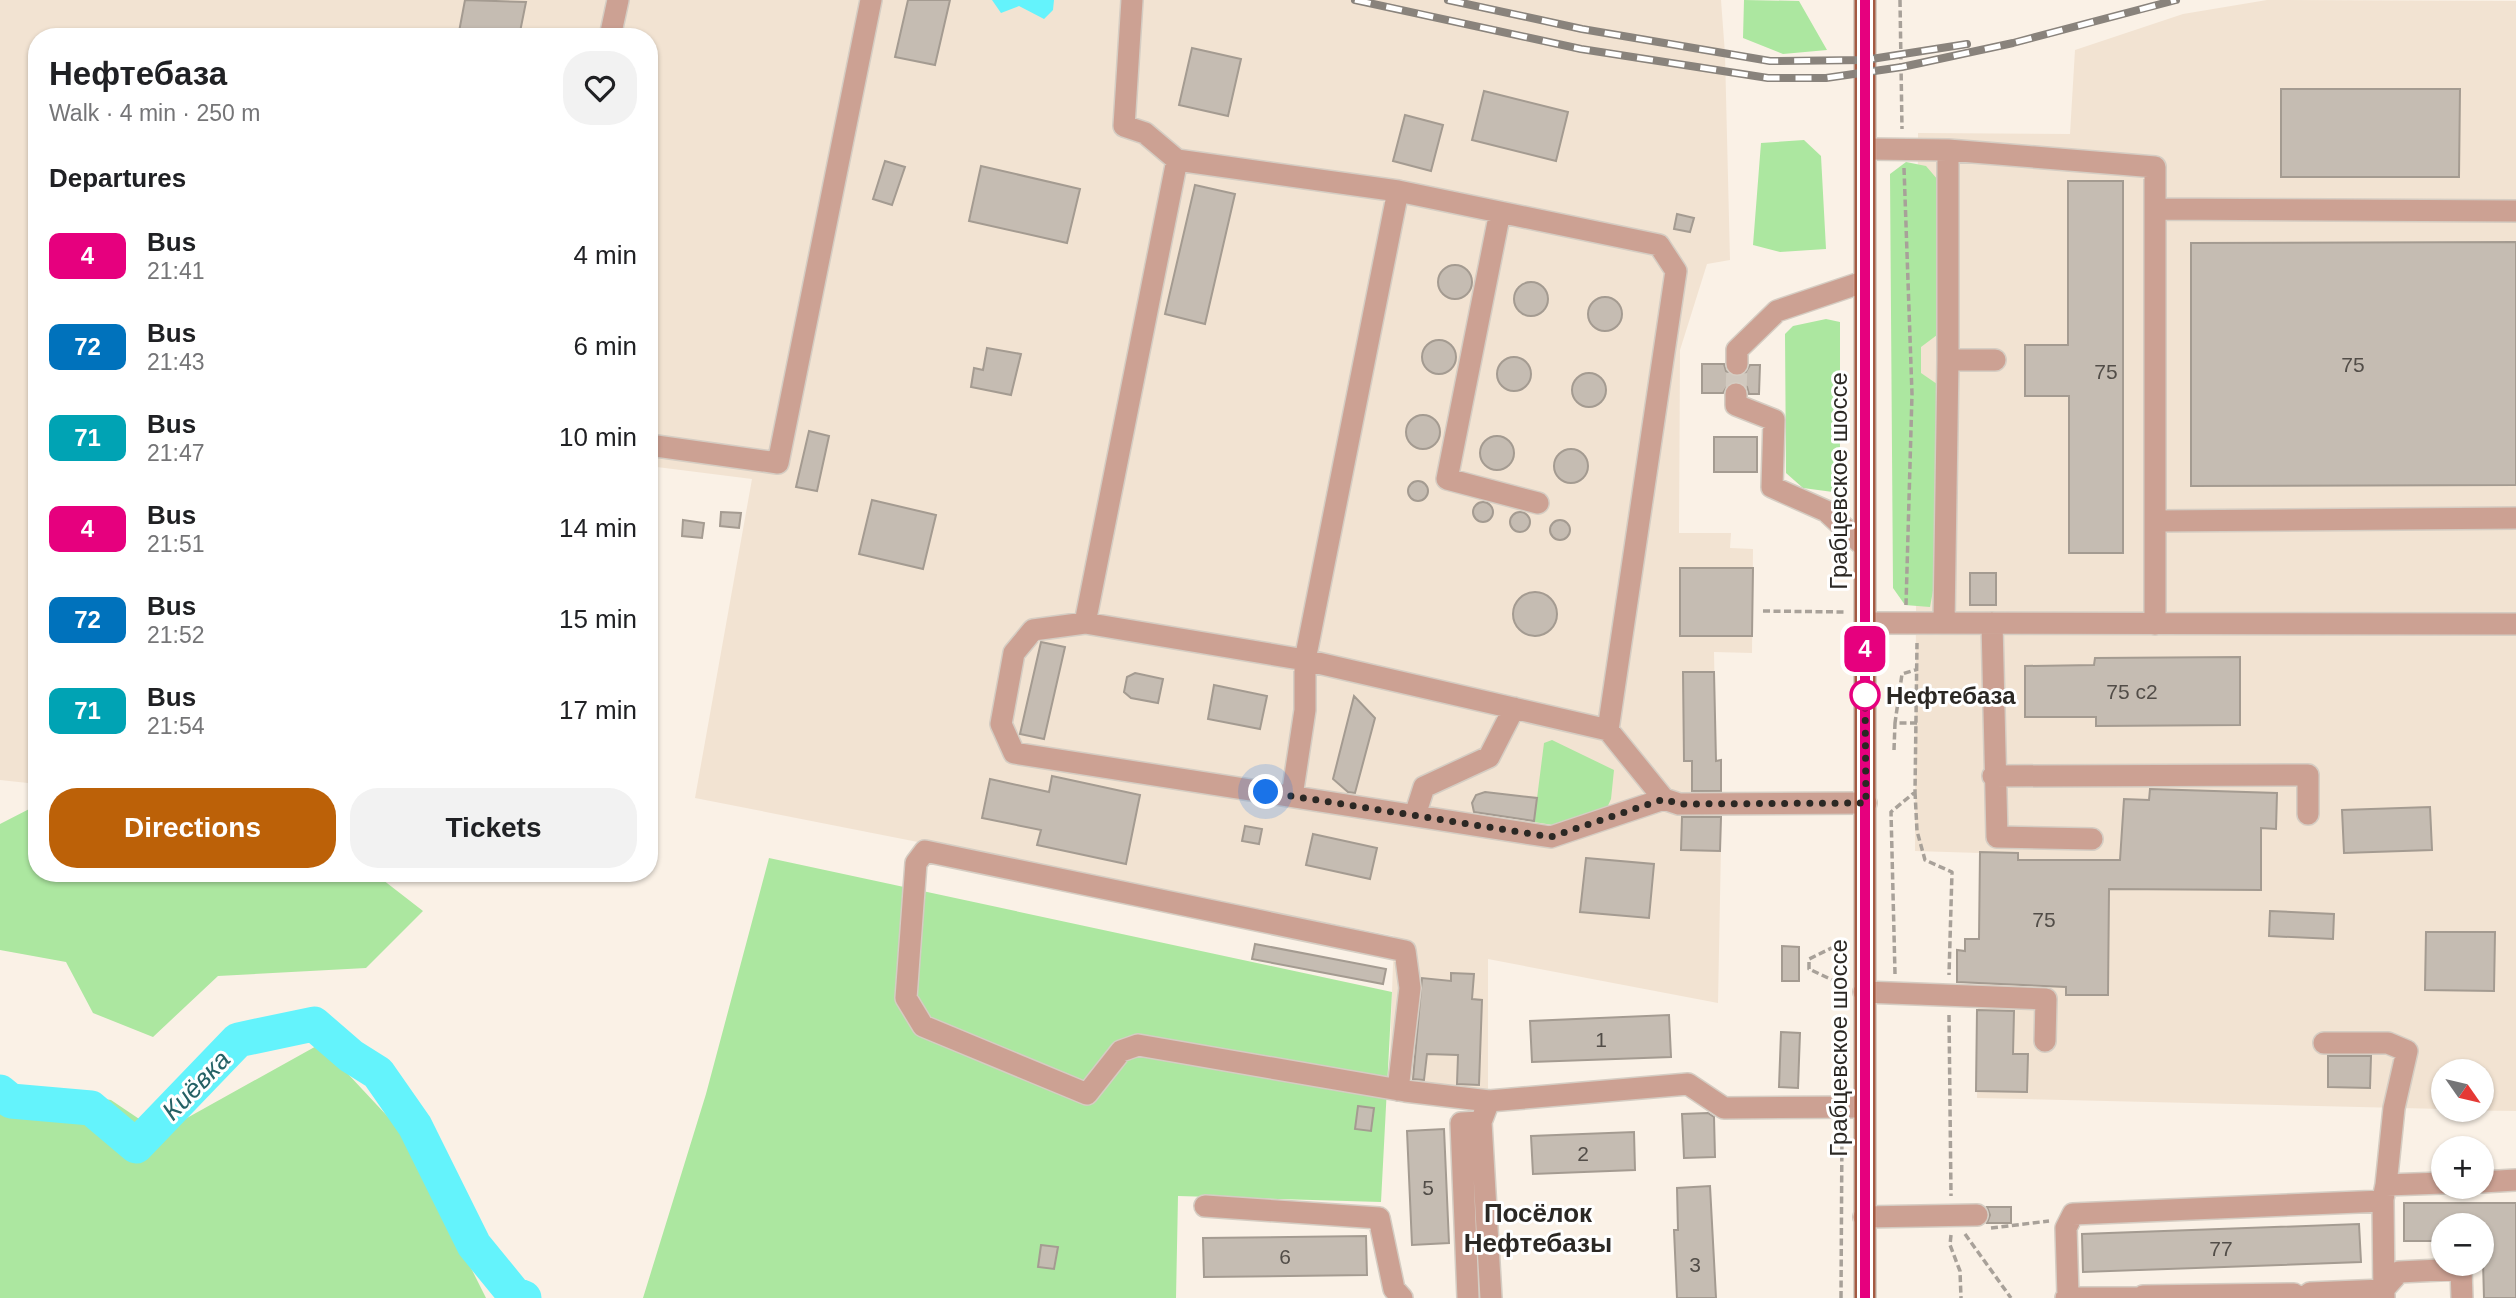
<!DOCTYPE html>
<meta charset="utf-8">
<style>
body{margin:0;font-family:Arial,sans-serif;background:#f2f2f2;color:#202124;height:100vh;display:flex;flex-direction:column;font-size:26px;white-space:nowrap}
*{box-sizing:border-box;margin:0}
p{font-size:23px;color:#757577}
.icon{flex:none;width:38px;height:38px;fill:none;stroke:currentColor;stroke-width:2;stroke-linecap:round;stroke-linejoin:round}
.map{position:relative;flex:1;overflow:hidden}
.sheet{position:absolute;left:28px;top:28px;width:630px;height:854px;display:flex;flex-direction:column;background:#fff;border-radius:28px;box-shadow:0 2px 5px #0004}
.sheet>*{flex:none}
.badge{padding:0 14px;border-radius:10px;font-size:24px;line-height:46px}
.needle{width:46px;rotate:124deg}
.buttons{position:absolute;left:2431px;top:1059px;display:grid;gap:14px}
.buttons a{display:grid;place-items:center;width:63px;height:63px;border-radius:50%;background:#fff;box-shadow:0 2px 5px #0004;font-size:35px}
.you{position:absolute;width:35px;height:35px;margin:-18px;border:5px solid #fff;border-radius:50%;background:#1a73e8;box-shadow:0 0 0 10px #1a73e833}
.map>.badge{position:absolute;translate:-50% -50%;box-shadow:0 0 0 4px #fff}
h2{padding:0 21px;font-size:26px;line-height:63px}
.round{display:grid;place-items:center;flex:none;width:74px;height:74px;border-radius:28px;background:#f2f2f2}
.headline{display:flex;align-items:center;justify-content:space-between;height:119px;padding:0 21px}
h1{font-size:33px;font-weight:800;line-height:52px}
.action{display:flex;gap:14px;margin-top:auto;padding:14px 21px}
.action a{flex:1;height:80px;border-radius:28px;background:#bc6108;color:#fff;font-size:28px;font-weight:800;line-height:80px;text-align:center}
.action a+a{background:#f2f2f2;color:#202124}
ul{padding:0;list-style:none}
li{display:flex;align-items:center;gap:21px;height:91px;padding:0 21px}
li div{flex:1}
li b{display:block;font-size:26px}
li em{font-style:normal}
li .badge{min-width:77px;font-weight:700;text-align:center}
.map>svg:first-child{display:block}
</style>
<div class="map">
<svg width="2516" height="1298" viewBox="0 0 2516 1298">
<rect width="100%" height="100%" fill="#faf1e6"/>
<path fill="#f2e3d2" d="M 0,0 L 1721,0 L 1725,54 L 1730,260 L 1707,264 L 1680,350 L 1679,533 L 1731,533 L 1730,548 L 1753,549 L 1752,653 L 1714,652 L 1716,760 L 1721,760 L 1722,793 L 1718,1003 L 1488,959 L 1488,1091 L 1389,1079 L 1394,936 L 695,798 L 752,479 L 649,466 L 649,37 L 37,37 L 37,784 L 0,780 Z
M 2267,0 L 2516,1 L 2516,1111 L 2449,1110 L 2482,1110 L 2482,1071 L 2443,1071 L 2443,1109 L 1977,1098 L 1980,853 L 1915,851 L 1918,133 L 2070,134 L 2075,50 L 2183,14 Z"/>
<path fill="#ace7a0" d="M 1744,0 L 1799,1 L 1827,50 L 1783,54 L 1743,38 Z
M 1804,140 L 1821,156 L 1826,249 L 1780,252 L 1753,245 L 1761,143 Z
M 1906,162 L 1926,166 L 1938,180 L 1937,335 L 1921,347 L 1921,373 L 1937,384 L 1935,580 L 1930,607 L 1905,605 L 1893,588 L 1890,174 Z
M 1826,319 L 1840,322 L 1840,486 L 1833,492 L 1803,488 L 1786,473 L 1785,334 L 1793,326 Z
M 1552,740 L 1614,770 L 1611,799 L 1606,810 L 1553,825 L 1534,822 L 1544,743 Z
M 37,805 L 37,873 L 374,873 L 423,911 L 366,968 L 218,976 L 153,1037 L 93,1013 L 66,962 L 0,950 L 0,824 Z
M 769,858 L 1392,992 L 1381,1202 L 1178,1196 L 1176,1298 L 643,1298 L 706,1094 Z
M 320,1044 L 404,1134 L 486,1298 L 0,1298 L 0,1082 L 111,1100 L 160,1133 Z"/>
<path fill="#64f3fc" d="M 992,0 L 1054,0 L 1053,10 L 1044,19 L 1019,6 L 1001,13 Z"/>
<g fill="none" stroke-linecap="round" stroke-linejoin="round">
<path stroke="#64f3fc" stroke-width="35" d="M 0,1092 L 11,1101 L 91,1108 L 136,1146 L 238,1040 L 314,1024 L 351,1056 L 378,1073 L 415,1126 L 474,1245 L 514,1294 L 524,1298"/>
</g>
<path fill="#c5bcb2" stroke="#a49b91" stroke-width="2" d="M 465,0 L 526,2 L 519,37 L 458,37 Z
M 908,0 L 950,0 L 935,65 L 895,57 Z
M 1192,48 L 1241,59 L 1228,116 L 1179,105 Z
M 2281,89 L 2460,89 L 2459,177 L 2281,177 Z
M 1484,91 L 1568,112 L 1556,161 L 1472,140 Z
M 1405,115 L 1443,125 L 1431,171 L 1393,161 Z
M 885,161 L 905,167 L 892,205 L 873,199 Z
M 981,166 L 1080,189 L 1067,243 L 969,221 Z
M 2068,181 L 2123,181 L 2123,553 L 2069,553 L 2069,396 L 2025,396 L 2025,345 L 2068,345 Z
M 1195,185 L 1235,194 L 1205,324 L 1165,314 Z
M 1677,214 L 1694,218 L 1690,232 L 1674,229 Z
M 2516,242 L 2516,485 L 2191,486 L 2191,243 Z
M1438 282a17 17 0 1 1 34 0a17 17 0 1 1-34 0Z
M1514 299a17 17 0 1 1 34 0a17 17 0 1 1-34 0Z
M1588 314a17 17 0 1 1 34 0a17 17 0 1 1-34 0Z
M1422 357a17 17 0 1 1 34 0a17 17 0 1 1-34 0Z
M 987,348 L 1021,354 L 1011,395 L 971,387 L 974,368 L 983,370 Z
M1497 374a17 17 0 1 1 34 0a17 17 0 1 1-34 0Z
M 1702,364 L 1724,364 L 1726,371 L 1736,377 L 1744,375 L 1750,365 L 1760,365 L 1759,394 L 1749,394 L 1747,387 L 1737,381 L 1729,383 L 1723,393 L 1702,393 Z
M1572 390a17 17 0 1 1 34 0a17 17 0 1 1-34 0Z
M1406 432a17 17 0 1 1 34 0a17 17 0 1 1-34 0Z
M 809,431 L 829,436 L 817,491 L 796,487 Z
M1480 453a17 17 0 1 1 34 0a17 17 0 1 1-34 0Z
M 1714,437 L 1757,437 L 1757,472 L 1714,472 Z
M1554 466a17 17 0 1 1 34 0a17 17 0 1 1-34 0Z
M1408 491a10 10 0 1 1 20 0a10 10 0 1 1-20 0Z
M 872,500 L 936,515 L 923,569 L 859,554 Z
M1473 512a10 10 0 1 1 20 0a10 10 0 1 1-20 0Z
M1510 522a10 10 0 1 1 20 0a10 10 0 1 1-20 0Z
M 721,512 L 741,513 L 739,528 L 720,526 Z
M 683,520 L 704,523 L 702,538 L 682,536 Z
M1550 530a10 10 0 1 1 20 0a10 10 0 1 1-20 0Z
M 1680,568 L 1753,568 L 1752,636 L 1680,636 Z
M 1970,573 L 1996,573 L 1996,605 L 1970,605 Z
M1513 614a22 22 0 1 1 44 0a22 22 0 1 1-44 0Z
M 1041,642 L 1065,647 L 1044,739 L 1020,734 Z
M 2240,657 L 2240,725 L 2096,726 L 2096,717 L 2025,717 L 2025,666 L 2094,665 L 2095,658 Z
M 1683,672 L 1714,672 L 1716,761 L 1721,760 L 1721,791 L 1692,791 L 1692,761 L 1684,761 Z
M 1135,673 L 1163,679 L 1158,703 L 1131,698 L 1124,692 L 1127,677 Z
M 1214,685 L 1267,696 L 1260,729 L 1208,719 Z
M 1354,696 L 1375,718 L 1355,793 L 1348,792 L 1333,779 Z
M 1052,776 L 1140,795 L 1126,864 L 1037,845 L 1041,830 L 982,818 L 990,779 L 1049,792 Z
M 2150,789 L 2277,793 L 2276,829 L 2261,828 L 2261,890 L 2109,889 L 2108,995 L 2066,995 L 2066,987 L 1957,982 L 1957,950 L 1965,951 L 1965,939 L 1979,939 L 1980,852 L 2018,853 L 2018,860 L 2120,860 L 2124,799 L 2149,800 Z
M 1485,792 L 1537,798 L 1534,821 L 1474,812 L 1472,803 L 1476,795 Z
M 2430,807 L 2432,850 L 2344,853 L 2342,810 Z
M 1682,817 L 1721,817 L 1720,851 L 1681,850 Z
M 1245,826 L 1262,829 L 1259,844 L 1242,841 Z
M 1313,834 L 1377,848 L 1370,879 L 1306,865 Z
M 1586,858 L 1654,864 L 1649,918 L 1580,912 Z
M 2270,911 L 2334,914 L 2333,939 L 2269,936 Z
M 2426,932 L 2495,932 L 2494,991 L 2425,990 Z
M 1255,944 L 1386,969 L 1383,984 L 1252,959 Z
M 1782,946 L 1799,947 L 1799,981 L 1782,981 Z
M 1451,973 L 1474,974 L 1472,999 L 1482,1000 L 1479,1085 L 1457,1084 L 1458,1055 L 1427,1054 L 1424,1080 L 1413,1079 L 1422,978 L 1451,981 Z
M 1977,1010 L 2014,1011 L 2013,1054 L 2028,1054 L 2027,1092 L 1976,1091 Z
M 1669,1015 L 1671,1057 L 1532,1062 L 1530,1021 Z
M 1781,1032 L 1800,1033 L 1798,1088 L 1779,1087 Z
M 2328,1056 L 2371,1056 L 2370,1088 L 2328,1087 Z
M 1358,1106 L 1374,1108 L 1371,1131 L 1355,1129 Z
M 1708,1113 L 1714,1117 L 1715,1157 L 1684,1158 L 1682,1114 Z
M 1444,1129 L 1449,1243 L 1412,1245 L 1407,1131 Z
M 1634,1132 L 1635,1170 L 1533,1174 L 1531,1136 Z
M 1710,1186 L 1716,1298 L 1677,1298 L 1674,1230 L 1678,1230 L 1677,1188 Z
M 2404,1203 L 2516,1203 L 2516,1298 L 2484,1298 L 2482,1225 L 2443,1225 L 2443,1241 L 2404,1241 Z
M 1987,1207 L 2011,1207 L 2011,1223 L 1987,1223 L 1990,1215 Z
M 2359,1224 L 2361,1262 L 2083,1272 L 2082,1234 Z
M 1366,1236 L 1367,1275 L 1204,1277 L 1203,1238 Z
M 1041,1245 L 1058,1247 L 1054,1269 L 1038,1267 Z"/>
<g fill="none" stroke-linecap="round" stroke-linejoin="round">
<path stroke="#d1c9bf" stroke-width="21" stroke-dasharray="21 10" stroke-linecap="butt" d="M 1736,394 L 1737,364"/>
<g stroke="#d5cdc3" stroke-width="24">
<path id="minor" d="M 1132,0 L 1124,126 L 1145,133 L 1177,160
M 610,37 L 618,0
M 1867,149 L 1948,150 L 2155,167 L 2155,209
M 1948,150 L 1948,360 L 1995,360
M 1500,212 L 1447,479 L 1538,503
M 1737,364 L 1737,350 L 1777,311 L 1863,282
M 1736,394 L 1736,405 L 1774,420 L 1772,487 L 1826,511 L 1864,546
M 649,445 L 778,463 L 871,0
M 2157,521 L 2516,518
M 1085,623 L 1177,160 L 1398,191
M 1865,623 L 2516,624
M 1944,623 L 1948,360
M 1992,623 L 1997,837 L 2092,839
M 2155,624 L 2155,209 L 2516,211
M 1993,776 L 2308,775 L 2308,814
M 1292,796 L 1305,710 L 1305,660 L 1398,191 L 1659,245 L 1676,271 L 1608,730
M 1664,799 L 1551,837 L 1014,753 L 1001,724 L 1014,653 L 1033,630 L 1085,623 L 1305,660 L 1608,730 L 1664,799 L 1679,804 L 1866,803
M 1415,815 L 1424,787 L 1489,757 L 1514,708
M 1864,992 L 2046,999 L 2045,1041
M 2324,1043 L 2388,1043 L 2407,1051 L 2394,1108 L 2386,1185
M 1398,1090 L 1410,988 L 1405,951 L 925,851 L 916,863 L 906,998 L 923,1026 L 1087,1094 L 1121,1051 L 1138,1045 L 1405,1091 L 1489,1101
M 2482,1182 L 2516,1180
M 2383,1199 L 2386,1185 L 2443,1183
M 1205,1206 L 1379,1218 L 1394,1289 L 1402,1298
M 1864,1217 L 1977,1215
M 2068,1296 L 2066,1228 L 2073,1214 L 2383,1201 L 2384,1298
M 2143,1296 L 2294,1294 L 2299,1298
M 1468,1298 L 1461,1123 L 1481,1122
M 1491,1298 L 1481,1122 L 1489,1101 L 1688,1084 L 1724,1108 L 1864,1107
M 2066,1298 L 2143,1298
M 2304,1298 L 2310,1293 L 2383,1290 L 2399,1272 L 2461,1269 L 2462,1298"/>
</g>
<g stroke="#d5cdc3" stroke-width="24">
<path id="major" d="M 1865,1298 L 1865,0"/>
</g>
<path stroke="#a8a199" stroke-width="3.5" stroke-dasharray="7 3.5" stroke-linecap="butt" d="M 1900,0 L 1902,129
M 1904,168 L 1912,394 L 1906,605
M 1763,611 L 1845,612
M 1917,723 L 1895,723 L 1902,674 L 1918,669
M 1894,750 L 1895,723
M 1915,792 L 1917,831 L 1925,860 L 1952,872 L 1949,975
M 1844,942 L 1809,959 L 1809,969 L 1845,986
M 1895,974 L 1891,812 L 1915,792 L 1917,643
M 1949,1015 L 1951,1196
M 1991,1228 L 2049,1221
M 1965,1234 L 2011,1298
M 1951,1235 L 1950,1245 L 1960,1271 L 1961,1298
M 1841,1298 L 1842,1125"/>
<use href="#minor" stroke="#cca193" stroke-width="21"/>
<use href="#major" stroke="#a45a42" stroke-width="21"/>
<g stroke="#89837c" stroke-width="8">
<path id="rail" d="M 1355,0 L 1581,49 L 1768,78 L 1826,78 L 1902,67 L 2013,43 L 2176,0
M 1448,0 L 1582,29 L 1770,61 L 1865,60 L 1967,44"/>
</g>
<use href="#rail" stroke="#fff" stroke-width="5" stroke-dasharray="16" stroke-linecap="butt"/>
</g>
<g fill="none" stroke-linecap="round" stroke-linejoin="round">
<g stroke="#fff" stroke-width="16">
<path id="line" d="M 1865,1298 L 1865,0"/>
</g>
<use href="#line" stroke="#e6007e" stroke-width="10"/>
<path stroke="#2b2824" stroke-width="7" stroke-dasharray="0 12.6" d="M 1266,792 L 1551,837 L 1664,799 L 1679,804 L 1866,803 L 1865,695"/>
</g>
<circle fill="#fff" stroke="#e6007e" stroke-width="3.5" cx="1865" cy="695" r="14"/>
<g text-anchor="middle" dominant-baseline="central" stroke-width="6" stroke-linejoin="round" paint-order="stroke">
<g font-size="21" fill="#524d48">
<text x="2353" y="364">75</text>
<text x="2106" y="371">75</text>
<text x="2132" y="691">75 с2</text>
<text x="2044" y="919">75</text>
<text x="1601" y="1039">1</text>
<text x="1583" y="1153">2</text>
<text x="1428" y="1187">5</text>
<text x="2221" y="1248">77</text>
<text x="1285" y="1256">6</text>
<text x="1695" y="1264">3</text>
</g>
<g font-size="24" fill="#2b2824" stroke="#fff">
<text transform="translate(1838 481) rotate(-90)">Грабцевское шоссе</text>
<text transform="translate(1838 1048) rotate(-90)">Грабцевское шоссе</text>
</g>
<g font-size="24" font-weight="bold" fill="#2b2824" stroke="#fff" text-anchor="start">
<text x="1886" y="695">Нефтебаза</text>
</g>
<g font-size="26" font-style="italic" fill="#256165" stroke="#fff">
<text transform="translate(196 1085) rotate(-46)">Киёвка</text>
</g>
<g font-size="26" font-weight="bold" fill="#2b2824" stroke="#fff">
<text x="1538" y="1213">Посёлок<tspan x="1538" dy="30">Нефтебазы</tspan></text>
</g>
</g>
</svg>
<div class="buttons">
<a><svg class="needle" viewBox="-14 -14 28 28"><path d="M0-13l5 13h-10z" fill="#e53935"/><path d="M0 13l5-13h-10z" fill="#757577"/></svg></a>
<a>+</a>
<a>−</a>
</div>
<div class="you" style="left:1266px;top:792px"></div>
<b class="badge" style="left:1865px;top:649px;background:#e6007e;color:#fff">4</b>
<section class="sheet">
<div class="headline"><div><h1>Нефтебаза</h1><p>Walk · 4 min · 250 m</p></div><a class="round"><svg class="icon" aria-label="heart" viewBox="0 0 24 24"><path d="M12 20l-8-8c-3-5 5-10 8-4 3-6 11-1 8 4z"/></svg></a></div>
<h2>Departures</h2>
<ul>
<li><span class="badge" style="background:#e6007e;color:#fff">4</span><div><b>Bus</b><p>21:41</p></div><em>4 min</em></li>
<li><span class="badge" style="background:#0072bc;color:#fff">72</span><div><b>Bus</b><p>21:43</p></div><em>6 min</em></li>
<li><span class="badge" style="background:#00a3b4;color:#fff">71</span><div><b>Bus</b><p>21:47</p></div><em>10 min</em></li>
<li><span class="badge" style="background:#e6007e;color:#fff">4</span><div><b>Bus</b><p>21:51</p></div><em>14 min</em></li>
<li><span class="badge" style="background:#0072bc;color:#fff">72</span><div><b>Bus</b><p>21:52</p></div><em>15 min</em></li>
<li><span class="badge" style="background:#00a3b4;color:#fff">71</span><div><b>Bus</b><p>21:54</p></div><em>17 min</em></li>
</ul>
<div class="action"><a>Directions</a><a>Tickets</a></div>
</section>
</div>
